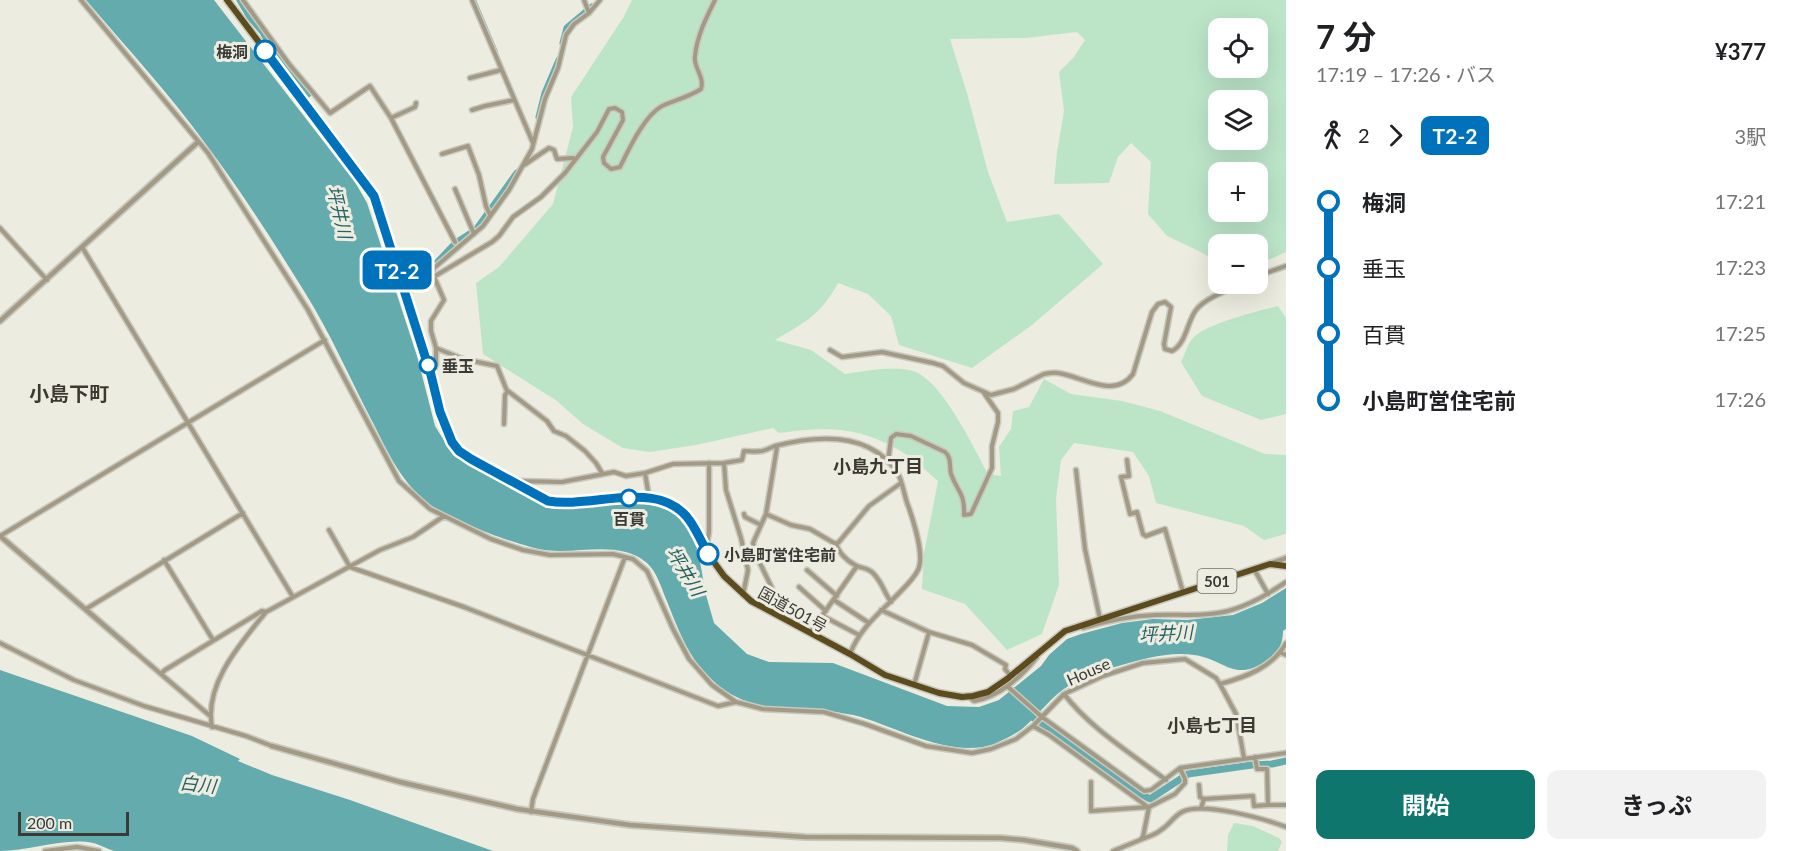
<!DOCTYPE html>
<html lang="ja">
<meta charset="utf-8">
<style>
body{margin:0;font-family:Lato,"Noto Sans JP",sans-serif;background:#f2f2f2;color:#202124;height:100vh;display:flex;flex-direction:column;font-size:22px;white-space:nowrap}
*{box-sizing:border-box;margin:0}
p{font-size:20px;color:#757577}
.icon{flex:none;width:33px;height:33px;fill:none;stroke:currentColor;stroke-width:2;stroke-linecap:round;stroke-linejoin:round}
.map{position:relative;flex:1;overflow:hidden}
.drawer{display:flex;flex-direction:column;background:#fff;width:510px}
.drawer>*{flex:none}
.badge{padding:0 12px;border-radius:9px;font-size:21px;line-height:39px}
.tools{position:absolute;left:1208px;top:18px;display:grid;gap:12px}
.tools a{display:grid;place-items:center;width:60px;height:60px;border-radius:12px;background:#fff;box-shadow:0 6px 24px #0002;font-size:30px}
.scale{position:absolute;left:18px;bottom:15px;width:111px;box-sizing:border-box;padding-left:6px;border:3px solid #3b3a36;border-top:0;font-size:16px;line-height:21px;white-space:nowrap;color:#3b3a36;-webkit-text-stroke:4px #edece0;paint-order:stroke}
.map>.badge{position:absolute;translate:-50% -50%;box-shadow:0 0 0 3px #fff}
.legs{display:flex;align-items:center;gap:9px;height:66px;padding:0 30px;font-size:20px}
.legs p{margin-inline-start:auto}
.summary{display:flex;align-items:center;justify-content:space-between;height:102px;padding:0 30px}
h1{font-size:33px;font-weight:700;line-height:45px}
.cta{display:flex;gap:12px;margin-top:auto;padding:12px 30px}
.cta a{flex:1;height:69px;border-radius:12px;background:#0f766e;color:#fff;font-size:24px;font-weight:700;line-height:69px;text-align:center}
.cta a+a{background:#f2f2f2;color:#202124}
ul{padding:0 30px;list-style:none}
li{display:flex;align-items:center;gap:21px;height:66px;font-size:22px}
li i{display:grid;place-items:center;width:9px;height:100%;margin:0 8px;background:currentColor}
li i::after{content:'';width:15px;height:15px;margin:-8px;border:4px solid;border-radius:50%;background:#fff}
li p{margin-inline-start:auto}
li:first-child i{background:linear-gradient(#0000 50%,currentColor 0)}
li:last-child i{background:linear-gradient(currentColor 50%,#0000 0)}
main{display:flex;flex:1;min-height:0}
.map>svg:first-child{display:block}
</style>
<main>
<div class="map">
<svg width="1286" height="851" viewBox="0 0 1286 851">
<rect width="100%" height="100%" fill="#edece0"/>
<path fill="#bce5c8" fill-rule="evenodd" d="M 632,0 L 1286,0 L 1286,252 L 1257,265 L 1257,244 L 1218,244 L 1218,263 L 1201,252 L 1167,236 L 1148,214 L 1151,162 L 1131,143 L 1118,157 L 1109,183 L 1054,184 L 1057,152 L 1064,111 L 1059,72 L 1074,57 L 1085,40 L 1077,32 L 1026,38 L 950,39 L 967,93 L 988,172 L 1007,222 L 1059,214 L 1103,264 L 1032,325 L 972,368 L 899,345 L 891,316 L 868,294 L 838,283 C 820,316 805,322 775,340 L 811,350 L 845,374 C 864,371 895,365 913,371 C 942,380 974,448 988,474 L 1001,476 L 999,447 L 1011,429 L 1013,411 L 1029,407 L 1044,379 L 1071,394 L 1122,401 L 1160,411 L 1265,454 L 1286,455 L 1286,534 L 1264,540 L 1244,526 L 1156,503 L 1149,476 L 1133,452 L 1074,443 L 1061,460 L 1056,498 L 1059,585 L 1042,634 L 1007,650 L 965,604 L 922,589 L 924,553 L 938,481 C 925,470 912,457 897,449 C 856,426 825,427 779,433 L 773,428 L 696,445 L 650,452 L 623,448 L 583,424 L 557,401 L 483,354 L 476,283 L 499,267 L 553,204 L 573,127 L 571,97 L 623,18 ZM 1218,28 L 1257,28 L 1257,68 L 1218,68 ZM 1218,100 L 1257,100 L 1257,140 L 1218,140 ZM 1218,172 L 1257,172 L 1257,212 L 1218,212 Z
M 1278,306 L 1286,318 L 1286,414 L 1261,420 L 1202,396 L 1181,362 C 1185,354 1188,342 1194,337 C 1208,323 1259,311 1278,306 Z
M 1234,823 L 1253,826 L 1279,838 L 1282,842 L 1278,851 L 1227,851 L 1228,835 Z"/>
<path fill="#64abae" d="M 86,0 L 214,0 L 355,182 L 367,203 L 417,356 L 435,426 L 453,455 L 552,508 L 633,502 L 657,502 L 678,512 L 687,525 L 698,551 L 706,595 L 714,623 L 747,654 L 769,662 L 833,663 L 947,706 L 979,707 L 999,700 L 1041,666 L 1049,655 L 1067,639 L 1081,634 L 1122,623 L 1153,619 L 1187,620 L 1233,615 L 1262,603 L 1286,588 L 1286,629 L 1283,631 C 1283,643 1279,651 1270,658 C 1234,685 1226,659 1194,655 C 1169,651 1139,660 1115,667 C 1100,671 1083,676 1070,685 C 1051,696 1039,715 1022,729 C 1014,735 1003,740 994,744 C 953,759 900,729 861,717 C 851,714 840,713 829,711 C 803,706 774,711 749,702 C 733,697 720,688 708,676 C 687,655 677,626 666,599 C 661,587 657,572 647,563 C 619,539 578,555 545,550 C 520,547 451,520 432,506 C 402,485 388,452 372,421 C 350,379 330,332 304,291 C 273,241 241,191 205,143 C 169,93 126,47 86,0 Z
M 0,670 L 192,736 L 240,759 L 238,761 L 272,775 L 350,800 L 493,851 L 114,851 C 107,849 99,844 93,843 C 66,837 29,851 0,851 Z"/>
<g fill="none" stroke-linecap="round" stroke-linejoin="round">
<path stroke="#64abae" stroke-width="4" d="M 474,0 L 496,52"/>
<path stroke="#64abae" stroke-width="7" d="M 240,0 L 250,17 L 263,32 L 271,47 L 308,94
M 563,43 L 567,28 L 592,7
M 539,117 L 545,93 L 559,60
M 456,243 L 476,230 L 517,173
M 434,266 L 453,246
M 1028,714 L 1137,792 L 1150,799 L 1188,774 L 1252,765 L 1272,764 L 1286,761"/>
<g stroke="#c9c8be" stroke-width="7">
<path id="minor" d="M 81,0 L 208,153 L 308,310 L 399,481 L 430,509 L 491,539 L 523,550 L 550,555 L 613,554 L 633,559 L 647,571 L 673,629 L 689,659 L 712,685 L 736,702 L 744,704 L 763,709 L 824,712 L 865,724 L 926,746 L 972,753 L 991,749 L 1016,739 L 1033,726 L 1064,694 L 1103,676 L 1143,663 L 1185,659 L 1216,678 L 1220,684 L 1236,714 L 1244,758
M 243,0 L 289,64 L 330,113 L 370,86 L 391,118 L 455,242
M 472,0 L 533,143
M 584,0 L 589,13
M 470,78 L 501,70
M 472,110 L 485,106 L 514,100
M 391,118 L 415,107 L 416,103
M 442,154 L 468,146 L 479,175 L 486,206 L 490,215
M 524,165 L 549,148 L 554,150 L 557,159 L 573,158
M 455,189 L 474,234
M 0,228 L 47,280
M 82,247 L 293,597
M 1257,276 L 1286,266
M 405,294 L 492,242 L 499,236 L 513,217 L 541,197 L 565,173 L 597,132 L 609,109 L 615,108 L 622,112 L 623,120 L 603,157 L 604,163 L 611,169 L 620,167 C 629,149 644,116 662,106 C 675,100 689,97 701,89 C 705,76 693,68 695,56 C 697,36 706,18 715,0
M 436,348 L 463,359 L 497,366 L 507,391
M 830,350 L 842,357 L 882,352 L 933,363 L 943,366 L 964,383 L 991,395 L 1014,389 L 1044,374 C 1049,373 1054,372 1058,373 C 1082,376 1114,400 1133,374 L 1152,312 L 1158,304 L 1165,302 L 1171,307 L 1164,344 L 1165,349 L 1172,351 C 1186,344 1187,322 1196,310 C 1205,298 1228,290 1242,284
M 431,375 L 436,365 L 436,348 L 431,331 L 431,321 L 444,300 L 432,272 L 434,268 L 483,226 L 509,190 L 532,149 L 545,99 L 558,68 L 566,35 L 574,24 L 589,13 L 600,0
M 504,424 L 505,395 L 508,391 L 547,421 L 554,431 L 566,436 L 585,451 L 596,463 L 602,473
M 777,447 L 766,514 L 753,543 L 757,557 L 780,605 L 783,618
M 1127,460 L 1129,476 L 1121,477 L 1130,514 L 1137,512 L 1143,534 L 1146,536 L 1165,529 L 1183,592
M 888,462 L 891,438 L 896,434 L 911,436 L 945,452 C 952,458 949,466 951,474 C 958,493 965,493 964,515 L 971,514 L 992,468 L 992,446 L 998,422 L 998,413 L 984,393
M 724,463 L 726,490 L 741,538 L 748,570 L 743,595
M 1076,470 L 1085,549 L 1100,619
M 645,473 L 649,497
M 517,481 L 562,482 L 614,472 L 626,476 L 645,473 L 673,464 L 724,463 L 742,460 L 744,451 C 749,451 756,452 762,451 C 766,450 770,448 775,446 C 818,435 871,431 898,474 C 902,479 905,500 909,508 C 914,523 925,556 918,570 C 914,578 907,585 901,591 C 882,611 860,627 850,654
M 744,514 L 745,517 L 761,525
M 766,514 L 791,525 L 810,529 L 834,543 L 838,543 L 869,506 L 901,483
M 329,530 L 350,567 L 464,607 L 718,706 L 736,702
M 0,536 L 325,340
M 836,543 C 838,552 847,561 855,565 C 862,569 867,567 873,573 C 882,582 884,592 891,602
M 706,549 L 709,532 L 709,463
M 164,560 L 213,640
M 1254,569 L 1268,594
M 807,570 L 837,596
M 799,587 L 826,611
M 834,600 L 869,623
M 86,609 L 243,513
M 881,610 L 929,632 L 972,645 L 1006,665 L 1005,669 L 1011,676
M 823,616 L 859,635
M 1083,628 C 1106,621 1130,616 1155,615 C 1180,614 1204,617 1228,611 C 1250,605 1268,594 1286,582
M 810,633 L 857,566
M 0,643 L 74,680 L 144,706 L 246,736 L 272,746
M 134,651 L 209,715
M 1281,653 L 1286,655
M 161,674 L 165,670 L 262,611 L 266,612 L 380,550 L 413,537 L 444,516
M 1220,684 C 1246,677 1273,667 1286,643
M 914,685 L 929,632
M 1007,686 L 1042,717 L 1144,791 L 1151,790 L 1180,768 L 1286,753
M 1064,694 C 1090,728 1132,754 1166,780
M 969,697 L 974,701 C 999,697 1022,676 1037,657
M 1033,726 L 1049,735 L 1148,807
M 212,727 C 204,684 240,644 266,612
M 1255,757 L 1257,769 L 1267,769 L 1268,805 L 1286,805
M 1091,782 L 1091,811 L 1149,807 L 1175,794 L 1185,783 L 1185,779 L 1180,768
M 1199,785 L 1200,797 L 1204,799
M 1201,808 L 1204,799 L 1253,796 L 1254,806 L 1268,805
M 531,812 L 533,799 L 625,557
M 1140,840 C 1147,837 1155,835 1161,830 C 1169,825 1174,816 1182,812 C 1202,801 1265,819 1286,827
M 45,851 L 77,847 L 99,851
M 1113,851 L 1140,840 L 1143,837 L 1149,807"/>
</g>
<g stroke="#c9c8be" stroke-width="8">
<path id="tertiary" d="M 0,321 L 198,142
M 0,536 L 134,651
M 1272,563 L 1286,558
M 272,746 L 400,782 L 517,809 L 630,825 L 805,837 L 1001,838 L 1024,840 L 1072,848 L 1077,851"/>
</g>
<g stroke="#c9c8be" stroke-width="9">
<path id="trunk" d="M 227,0 L 370,189 L 431,375 L 446,431 L 452,442 L 459,451 L 471,459 L 548,500 L 558,502 L 645,497 L 663,500 L 675,507 L 690,520 L 711,558 L 724,576 L 751,601 L 850,654 L 885,675 L 939,693 L 962,697 L 973,696 L 988,692 L 1007,679 L 1065,631 L 1270,564 L 1286,566"/>
</g>
<use href="#minor" stroke="#a39a85" stroke-width="4"/>
<use href="#tertiary" stroke="#a39a85" stroke-width="4.5"/>
<use href="#trunk" stroke="#5c4c1d" stroke-width="6"/>
</g>
<g fill="none" stroke-linecap="round" stroke-linejoin="round">
<g stroke="#fff" stroke-width="14">
<path id="line-1" d="M 265,51 L 374,196 L 431,375 L 440,412 L 452,442 L 459,451 L 471,459 L 548,501 C 592,509 660,477 690,521 C 697,531 702,543 708,554"/>
</g>
<use href="#line-1" stroke="#0072bc" stroke-width="9"/>
</g>
<g fill="#fff" stroke="#0072bc" stroke-width="3">
<circle cx="265" cy="51" r="10"/>
<circle cx="428" cy="365" r="8"/>
<circle cx="629" cy="498" r="8"/>
<circle cx="708" cy="554" r="10"/>
</g>
<g text-anchor="middle" dominant-baseline="central" stroke-width="6" stroke-linejoin="round" paint-order="stroke">
<rect fill="#edece0" stroke="#706f69" stroke-width="1.5" x="1197.5" y="569" width="39" height="24" rx="4.5"/>
<g font-size="15" font-weight="bold" fill="#3b3a36">
<text x="1217" y="581">501</text>
</g>
<g font-size="16" font-weight="bold" fill="#3b3a36" stroke="#edece0" text-anchor="start">
<text x="248" y="51" text-anchor="end">梅洞</text>
<text x="442" y="365">垂玉</text>
<text x="629" y="518" text-anchor="middle">百貫</text>
<text x="724" y="554">小島町営住宅前</text>
</g>
<g font-size="16" fill="#3b3a36" stroke="#edece0">
<text transform="translate(793 609) rotate(29)">国道501号</text>
<text transform="translate(1088 671) rotate(-24)">House</text>
</g>
<g font-size="18" font-style="italic" fill="#266264" stroke="#edece0">
<text transform="translate(340 212) rotate(77)">坪井川</text>
<text transform="translate(686 571) rotate(59)">坪井川</text>
<text transform="translate(1166 633) rotate(-3)">坪井川</text>
<text transform="translate(198 784) rotate(6)">白川</text>
</g>
<g font-size="18" font-weight="bold" fill="#3b3930" stroke="#edece0">
<text x="878" y="466">小島九丁目</text>
<text x="1212" y="725">小島七丁目</text>
</g>
<g font-size="20" font-weight="bold" fill="#3b3930" stroke="#edece0">
<text x="69" y="393">小島下町</text>
</g>
</g>
</svg>
<div class="tools">
<a><svg class="icon" aria-label="locate" viewBox="0 0 24 24"><circle cx="12" cy="12" r="6"/><path d="M12 2v4M12 18v4M2 12h4M18 12h4"/></svg></a>
<a><svg class="icon" aria-label="layers" viewBox="0 0 24 24"><path d="M12 4l9 5-9 5-9-5zM3 14l9 5 9-5"/></svg></a>
<a>+</a>
<a>−</a>
</div>
<div class="scale">200 m</div>
<b class="badge" style="left:397px;top:270px;background:#0072bc;color:#fff">T2-2</b>
</div>
<section class="drawer">
<div class="summary"><div><h1>7 分</h1><p>17:19 – 17:26 · バス</p></div><b>¥377</b></div>
<div class="legs"><svg class="icon" aria-label="walk" viewBox="0 0 24 24"><circle cx="13" cy="4" r="2"/><path d="M13 8l-2 6 4 7M11 14l-3 7M7 12l3-4h3l4 4"/></svg>2<svg class="icon" aria-label="forward" viewBox="0 0 24 24"><path d="M9 5l7 7-7 7"/></svg><b class="badge" style="background:#0072bc;color:#fff">T2-2</b><p>3駅</p></div>
<ul>
<li><i style="color:#0072bc"></i><b>梅洞</b><p>17:21</p></li>
<li><i style="color:#0072bc"></i><span>垂玉</span><p>17:23</p></li>
<li><i style="color:#0072bc"></i><span>百貫</span><p>17:25</p></li>
<li><i style="color:#0072bc"></i><b>小島町営住宅前</b><p>17:26</p></li>
</ul>
<div class="cta"><a>開始</a><a>きっぷ</a></div>
</section>
</main>
